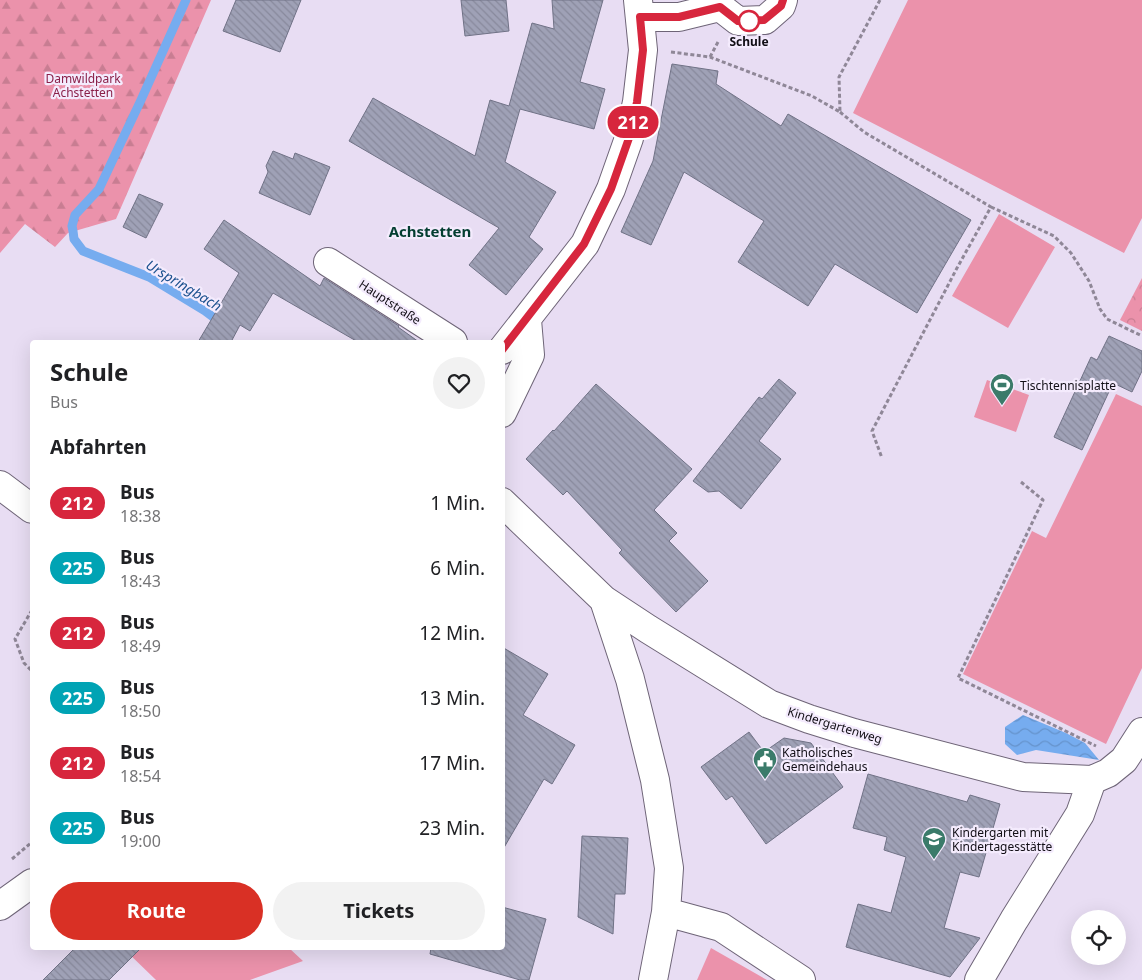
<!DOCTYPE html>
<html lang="de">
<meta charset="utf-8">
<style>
body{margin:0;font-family:"Noto Sans",sans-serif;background:#f2f2f2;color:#202124;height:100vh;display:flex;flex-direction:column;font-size:19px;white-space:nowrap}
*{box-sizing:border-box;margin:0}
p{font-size:16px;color:#757577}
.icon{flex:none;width:28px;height:28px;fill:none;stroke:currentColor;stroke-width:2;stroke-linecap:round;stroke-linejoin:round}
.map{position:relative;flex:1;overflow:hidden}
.drawer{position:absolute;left:30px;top:340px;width:475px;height:610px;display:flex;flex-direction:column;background:#fff;border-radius:5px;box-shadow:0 5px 20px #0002}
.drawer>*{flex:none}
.badge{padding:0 10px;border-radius:16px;font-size:18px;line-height:32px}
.controls{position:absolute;left:1071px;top:910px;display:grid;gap:10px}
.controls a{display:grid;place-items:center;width:55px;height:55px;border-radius:50%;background:#fff;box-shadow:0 5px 20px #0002;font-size:25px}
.map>.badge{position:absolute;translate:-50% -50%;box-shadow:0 0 0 2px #fff}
h2{padding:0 20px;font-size:19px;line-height:45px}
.round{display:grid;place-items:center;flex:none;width:52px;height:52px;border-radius:26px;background:#f2f2f2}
.head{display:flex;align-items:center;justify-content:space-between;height:85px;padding:0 20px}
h1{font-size:24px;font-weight:700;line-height:38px}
.button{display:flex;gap:10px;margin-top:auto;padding:10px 20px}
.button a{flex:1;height:58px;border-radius:30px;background:#d93025;color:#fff;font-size:20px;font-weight:700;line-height:58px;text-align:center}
.button a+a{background:#f2f2f2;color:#202124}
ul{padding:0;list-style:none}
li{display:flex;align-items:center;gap:15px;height:65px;padding:0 20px}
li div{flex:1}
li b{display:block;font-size:19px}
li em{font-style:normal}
li .badge{min-width:55px;font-weight:700;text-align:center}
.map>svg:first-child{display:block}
</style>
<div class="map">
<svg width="1142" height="980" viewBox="0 0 1142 980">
<defs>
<pattern id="forest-firs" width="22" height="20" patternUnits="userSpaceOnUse" patternTransform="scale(1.25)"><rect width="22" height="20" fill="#eb92ab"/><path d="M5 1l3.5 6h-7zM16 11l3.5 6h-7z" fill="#c87d92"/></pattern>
<pattern id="park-crowns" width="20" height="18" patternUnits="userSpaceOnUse" patternTransform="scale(1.25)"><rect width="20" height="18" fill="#eb92ab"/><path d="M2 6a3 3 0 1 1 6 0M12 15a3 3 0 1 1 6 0" fill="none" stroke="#c87d92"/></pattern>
<pattern id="water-waves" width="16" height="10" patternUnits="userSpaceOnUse" patternTransform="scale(1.25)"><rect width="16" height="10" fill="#76acef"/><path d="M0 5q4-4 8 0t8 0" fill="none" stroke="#6593cc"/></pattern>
<pattern id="building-back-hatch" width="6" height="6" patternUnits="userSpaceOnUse" patternTransform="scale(1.25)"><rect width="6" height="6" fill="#9fa1b6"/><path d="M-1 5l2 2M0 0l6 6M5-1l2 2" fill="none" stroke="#88899c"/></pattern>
</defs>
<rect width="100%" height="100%" fill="#e8ddf3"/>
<path fill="#eb92ab" d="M 908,0 L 1142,0 L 1142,218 L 1124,253 L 853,113 Z
M 999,214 L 1055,247 L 1008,328 L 952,296 Z
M 987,380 L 1029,395 L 1016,432 L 974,417 Z
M 1116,394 L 1142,406 L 1142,668 L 1106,744 L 963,674 L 1032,531 L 1046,538 Z
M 123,948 L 289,948 L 303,961 L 250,980 L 156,980 Z
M 711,948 L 767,980 L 697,980 Z"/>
<path fill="url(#forest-firs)" d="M 0,0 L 211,0 L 116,219 L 68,233 L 55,247 L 25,224 L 0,253 Z"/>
<path fill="url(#park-crowns)" d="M 1142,278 L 1142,331 L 1120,320 Z"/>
<path fill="url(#water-waves)" d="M 1023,715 L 1066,733 L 1085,743 L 1099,760 L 1036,750 L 1017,755 L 1005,744 L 1005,727 Z"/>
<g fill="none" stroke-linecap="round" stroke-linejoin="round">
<path stroke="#76acef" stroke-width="9" d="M 186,0 L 141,100 L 99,189 L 75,215 L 72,226 L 73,231 L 74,239 L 83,251 L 149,277 L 205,311 L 221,323"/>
</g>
<path fill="url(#building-back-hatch)" stroke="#707286" d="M 236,0 L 301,0 L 280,52 L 223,31 Z
M 461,0 L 506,0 L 509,31 L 465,36 Z
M 552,0 L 603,0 L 580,82 L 605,89 L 594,129 L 520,109 L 505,162 L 556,192 L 529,237 L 543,249 L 506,295 L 469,265 L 499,228 L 349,141 L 373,98 L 475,156 L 490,100 L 509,106 L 532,23 L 554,29 Z
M 672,64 L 718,71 L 716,84 L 781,126 L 788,114 L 971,220 L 917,313 L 835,264 L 808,306 L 738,262 L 764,221 L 684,172 L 651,245 L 621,232 L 653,161 Z
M 273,151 L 293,159 L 295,153 L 330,167 L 310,215 L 259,193 L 268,172 L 266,166 Z
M 139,194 L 163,204 L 146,238 L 123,227 Z
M 224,220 L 320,286 L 324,278 L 399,326 L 398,327 L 419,342 L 358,342 L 273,293 L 250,331 L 240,325 L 231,342 L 198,342 L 239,273 L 204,249 Z
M 1109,336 L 1142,351 L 1142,371 L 1132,392 L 1113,383 L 1082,450 L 1054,437 L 1091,357 L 1097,360 Z
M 779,379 L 796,393 L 759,441 L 781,459 L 741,509 L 719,491 L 708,492 L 693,481 L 759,397 L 762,399 Z
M 596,384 L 692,469 L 654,510 L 677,533 L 669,541 L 708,581 L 676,612 L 619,553 L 622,550 L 567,491 L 563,495 L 526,459 L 553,430 L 554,431 Z
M 502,647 L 548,674 L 523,715 L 575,745 L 552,784 L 544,779 L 502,851 Z
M 749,732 L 764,752 L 784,738 L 811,743 L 843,787 L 766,844 L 732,796 L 726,800 L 701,767 Z
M 868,774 L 967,802 L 970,795 L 1000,804 L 979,877 L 960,872 L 944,928 L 980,938 L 950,977 L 846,947 L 858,904 L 891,913 L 906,857 L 884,850 L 887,837 L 853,828 Z
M 582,836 L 628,838 L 625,894 L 615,894 L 613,934 L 578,917 Z
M 502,907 L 546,919 L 529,980 L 520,980 L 430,954 L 431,948 L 502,948 Z
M 75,948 L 141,948 L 109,980 L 43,980 Z"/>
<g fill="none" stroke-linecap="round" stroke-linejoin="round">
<g stroke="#6e6477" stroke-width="30">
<path id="minor" d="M 718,0 L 720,7 L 738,21 L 765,20 L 781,6 L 783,0
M 640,17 L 679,17 L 720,7
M 328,262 L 453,342
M 502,350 L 585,244 L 611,189 L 629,138 L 637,102 L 643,50 L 638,0
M 502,413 L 530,355 L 527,320
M 0,485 L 32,509
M 502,502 L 604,600 L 648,629 L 769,704 L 809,719 L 854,733 L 1023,777 L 1092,780 L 1108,773 L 1124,760 L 1142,732
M 604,600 L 630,679 L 655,780 L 669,868 L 666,912 L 653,980
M 0,906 L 32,883
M 666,912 L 721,927 L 801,980
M 979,980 L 1014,920 L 1080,814 L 1092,780"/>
</g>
<path stroke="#8f8797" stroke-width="3" stroke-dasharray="4 2.5" stroke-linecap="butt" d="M 671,52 L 710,57 L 812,96 L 840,112 L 839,77 L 880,0
M 710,57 L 718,42
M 840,112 L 864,132 L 991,207 L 957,268 L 872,431 L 882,458
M 991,207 L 1054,236 L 1071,253 L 1089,281 L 1100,309 L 1107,319 L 1142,336
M 1021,482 L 1043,500 L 958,678 L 1096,746
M 32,610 L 15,639 L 24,663 L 32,671
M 12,859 L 32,842"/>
<use href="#minor" stroke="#fff" stroke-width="28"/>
</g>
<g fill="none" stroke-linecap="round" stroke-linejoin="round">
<g stroke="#fff" stroke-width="11">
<path id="line" d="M 502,350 L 584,244 L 611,189 L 629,138 L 637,102 L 643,50 L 640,17 L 679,17 L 720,7 L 738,21 L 764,20 L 781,6 L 783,0"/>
</g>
<use href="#line" stroke="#d7263d" stroke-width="8"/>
</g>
<defs>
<g id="stadium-pin" transform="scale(1.25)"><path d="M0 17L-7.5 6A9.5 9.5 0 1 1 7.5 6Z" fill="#3b7b6a" stroke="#f4ebfd"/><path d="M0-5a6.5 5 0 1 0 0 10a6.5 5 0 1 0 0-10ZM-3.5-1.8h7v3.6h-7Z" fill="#fff"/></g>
<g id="civic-pin" transform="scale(1.25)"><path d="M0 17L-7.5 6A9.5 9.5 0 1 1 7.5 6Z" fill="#3b7b6a" stroke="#f4ebfd"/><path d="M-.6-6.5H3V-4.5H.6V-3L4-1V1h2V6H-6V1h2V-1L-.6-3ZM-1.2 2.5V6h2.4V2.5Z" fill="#fff"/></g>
<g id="school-pin" transform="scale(1.25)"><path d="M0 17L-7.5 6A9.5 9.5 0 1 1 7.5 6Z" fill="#3b7b6a" stroke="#f4ebfd"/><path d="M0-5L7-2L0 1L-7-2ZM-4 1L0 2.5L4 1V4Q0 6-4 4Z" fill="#fff"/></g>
</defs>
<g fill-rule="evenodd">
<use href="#stadium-pin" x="1002" y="385"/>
<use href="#civic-pin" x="765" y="759"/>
<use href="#school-pin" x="934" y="839"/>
</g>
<circle fill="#fff" stroke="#d7263d" stroke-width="2.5" cx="749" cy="21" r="10"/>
<g text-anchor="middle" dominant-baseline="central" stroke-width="4.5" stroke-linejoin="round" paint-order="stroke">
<g font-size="12" font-weight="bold" fill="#110e15" stroke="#f4ebfd">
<text x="749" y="41">Schule</text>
</g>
<g font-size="12" fill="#8a2049" stroke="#f4ebfd">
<text x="83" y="78">Damwildpark<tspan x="83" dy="14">Achstetten</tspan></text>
</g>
<g font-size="12" fill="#110e15" stroke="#f4ebfd">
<text transform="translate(390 302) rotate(33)">Hauptstraße</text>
<text transform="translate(835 725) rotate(17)">Kindergartenweg</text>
</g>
<g font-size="12" fill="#110e15" stroke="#f4ebfd" text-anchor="start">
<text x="1020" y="385">Tischtennisplatte</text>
<text x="782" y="752">Katholisches<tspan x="782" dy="14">Gemeindehaus</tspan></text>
<text x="952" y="832">Kindergarten mit<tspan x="952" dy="14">Kindertagesstätte</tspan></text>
</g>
<g font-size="14" font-style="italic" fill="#1d528f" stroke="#f4ebfd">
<text transform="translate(184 285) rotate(31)">Urspringbach</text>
</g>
<g font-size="15" font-weight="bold" fill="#043e31" stroke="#f4ebfd">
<text x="430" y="231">Achstetten</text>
</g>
</g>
</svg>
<div class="controls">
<a><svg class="icon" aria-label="locate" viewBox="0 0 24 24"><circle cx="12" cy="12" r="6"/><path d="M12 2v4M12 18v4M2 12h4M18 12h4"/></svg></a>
</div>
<b class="badge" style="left:633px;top:122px;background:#d7263d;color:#fff">212</b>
<section class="drawer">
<div class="head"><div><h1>Schule</h1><p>Bus</p></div><a class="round"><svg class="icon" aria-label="heart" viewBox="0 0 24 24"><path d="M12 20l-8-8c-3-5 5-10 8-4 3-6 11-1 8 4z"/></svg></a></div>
<h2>Abfahrten</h2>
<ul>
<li><span class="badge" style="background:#d7263d;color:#fff">212</span><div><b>Bus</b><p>18:38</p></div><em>1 Min.</em></li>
<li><span class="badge" style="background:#00a3b4;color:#fff">225</span><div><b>Bus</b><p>18:43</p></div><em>6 Min.</em></li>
<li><span class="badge" style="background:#d7263d;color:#fff">212</span><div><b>Bus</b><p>18:49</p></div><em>12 Min.</em></li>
<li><span class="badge" style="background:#00a3b4;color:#fff">225</span><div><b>Bus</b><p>18:50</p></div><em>13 Min.</em></li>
<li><span class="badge" style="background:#d7263d;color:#fff">212</span><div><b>Bus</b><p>18:54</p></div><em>17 Min.</em></li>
<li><span class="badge" style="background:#00a3b4;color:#fff">225</span><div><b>Bus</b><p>19:00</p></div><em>23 Min.</em></li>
</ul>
<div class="button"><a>Route</a><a>Tickets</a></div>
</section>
</div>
